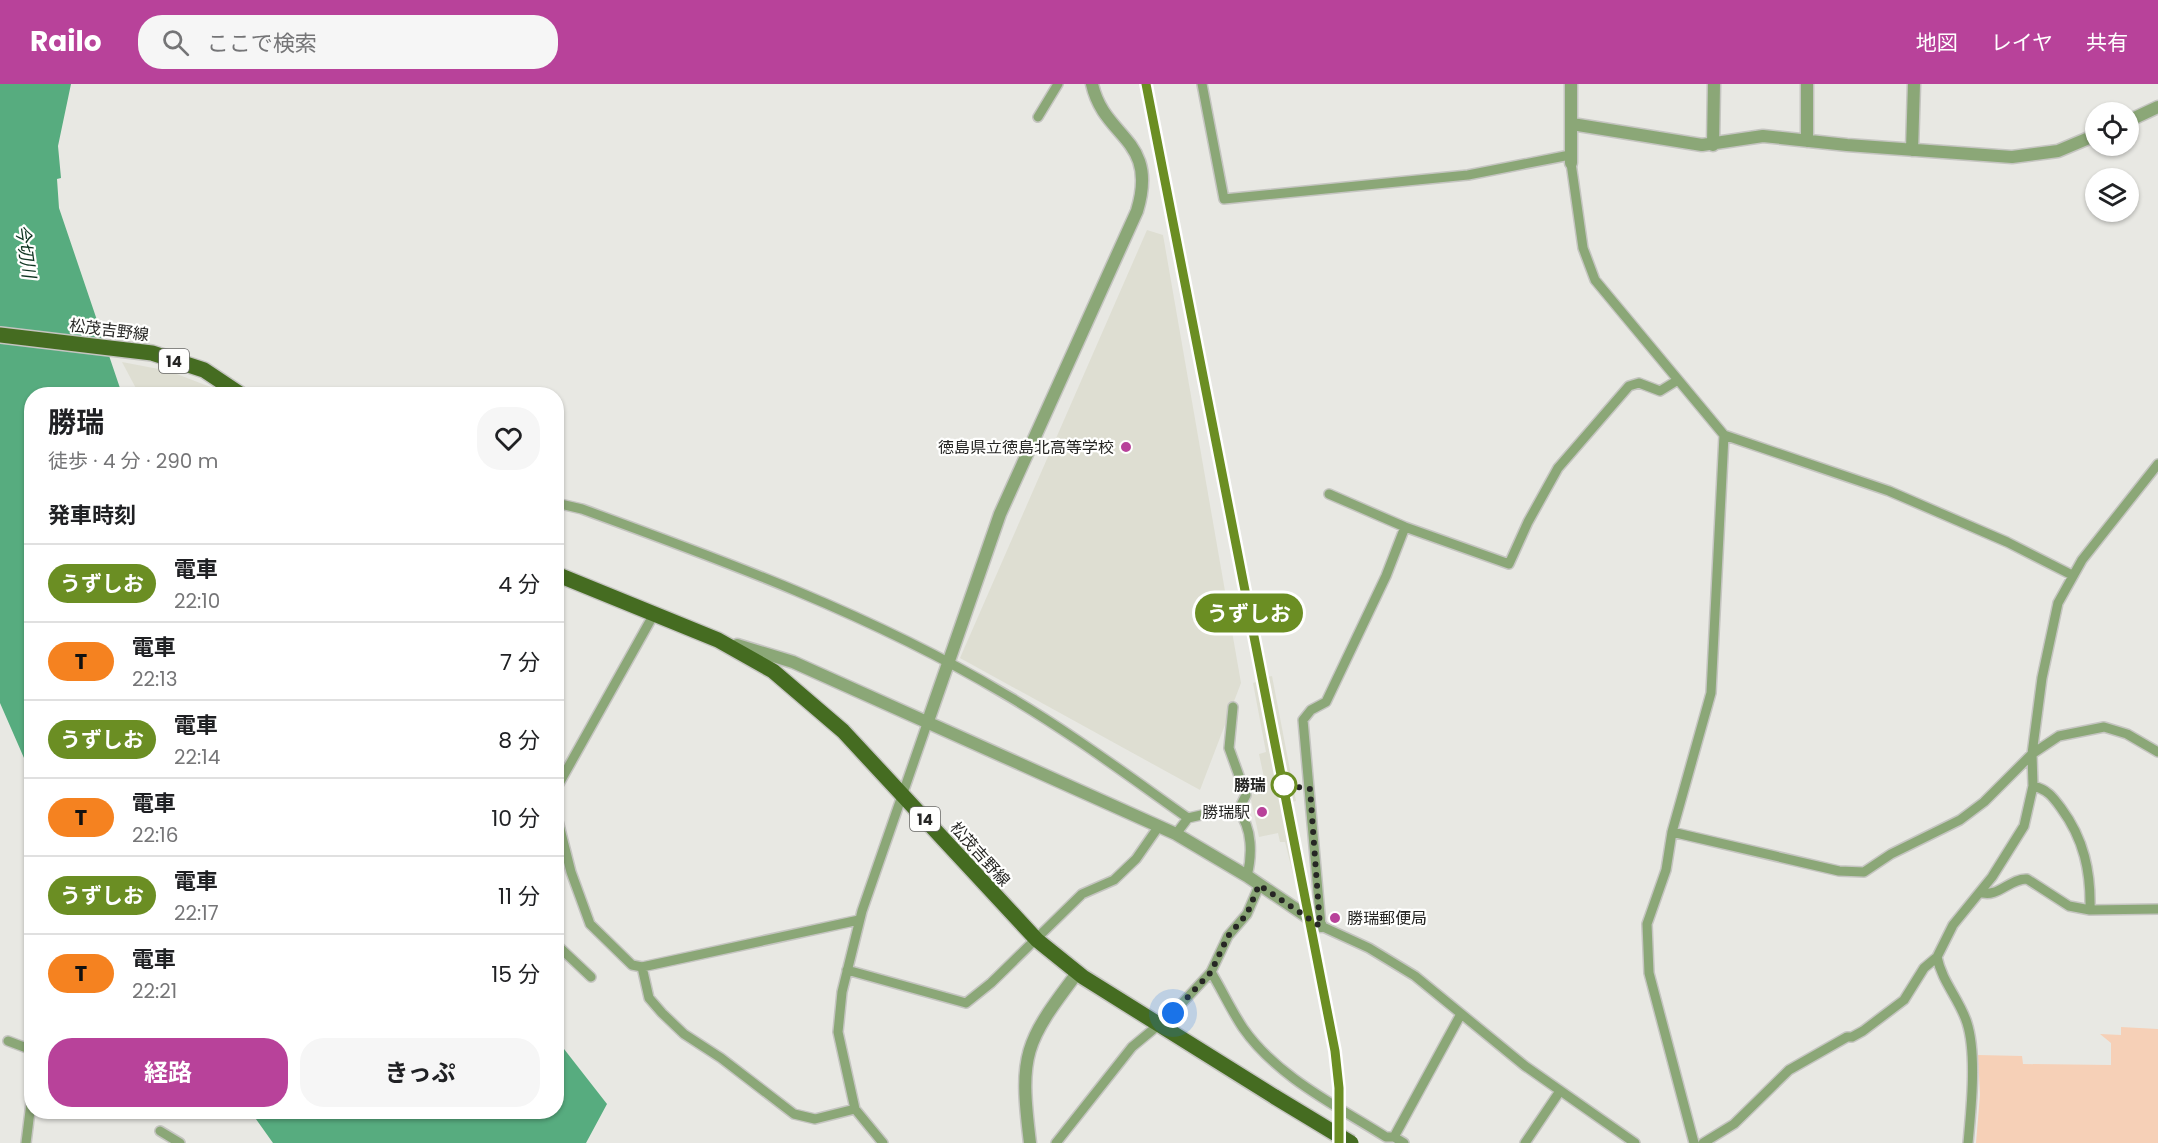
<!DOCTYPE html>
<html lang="ja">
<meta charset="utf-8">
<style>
body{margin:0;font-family:Poppins,"Noto Sans JP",sans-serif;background:#f6f6f6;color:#202124;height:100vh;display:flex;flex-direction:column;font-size:22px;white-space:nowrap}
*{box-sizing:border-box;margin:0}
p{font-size:20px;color:#757577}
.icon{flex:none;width:33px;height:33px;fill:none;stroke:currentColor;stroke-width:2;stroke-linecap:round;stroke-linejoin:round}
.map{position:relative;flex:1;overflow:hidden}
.details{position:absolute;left:24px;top:303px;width:540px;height:732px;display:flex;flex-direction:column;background:#fff;border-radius:24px;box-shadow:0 2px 4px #0004}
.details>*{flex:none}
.badge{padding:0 12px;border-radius:20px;font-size:21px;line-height:39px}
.controls{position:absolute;left:2085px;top:18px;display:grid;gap:12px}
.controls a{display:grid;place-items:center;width:54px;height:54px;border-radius:50%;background:#fff;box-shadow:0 2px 4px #0004;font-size:30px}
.you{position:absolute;width:30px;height:30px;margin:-15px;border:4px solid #fff;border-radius:50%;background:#1a73e8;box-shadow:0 0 0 9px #1a73e833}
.map>.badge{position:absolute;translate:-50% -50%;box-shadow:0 0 0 3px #fff}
h2{padding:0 24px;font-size:22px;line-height:54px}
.round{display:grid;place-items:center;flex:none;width:63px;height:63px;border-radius:24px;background:#f6f6f6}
.summary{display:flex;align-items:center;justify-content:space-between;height:102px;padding:0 24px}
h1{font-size:28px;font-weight:700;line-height:45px}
.action{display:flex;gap:12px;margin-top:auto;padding:12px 24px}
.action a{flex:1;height:69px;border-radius:24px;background:#b8429a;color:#fff;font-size:24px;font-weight:700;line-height:69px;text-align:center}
.action a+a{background:#f6f6f6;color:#202124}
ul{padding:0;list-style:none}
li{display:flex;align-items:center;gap:18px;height:78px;padding:0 24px;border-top:2px solid #e0e0e0}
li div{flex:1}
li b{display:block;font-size:22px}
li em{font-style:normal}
li .badge{min-width:66px;font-weight:700;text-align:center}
header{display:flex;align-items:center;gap:36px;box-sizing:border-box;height:84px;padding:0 30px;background:#b8429a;color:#fff}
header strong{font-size:28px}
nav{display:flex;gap:33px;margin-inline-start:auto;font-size:21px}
.search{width:420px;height:54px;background:#f6f6f6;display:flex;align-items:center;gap:15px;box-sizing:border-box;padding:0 21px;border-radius:24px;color:#757577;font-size:22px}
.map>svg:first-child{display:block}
</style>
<header>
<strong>Railo</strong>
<div class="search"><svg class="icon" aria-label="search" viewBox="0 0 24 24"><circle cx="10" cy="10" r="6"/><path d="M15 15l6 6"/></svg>ここで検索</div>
<nav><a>地図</a><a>レイヤ</a><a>共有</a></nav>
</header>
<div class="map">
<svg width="2158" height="1059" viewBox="0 0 2158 1059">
<rect width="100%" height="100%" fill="#e8e8e3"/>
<path fill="#deded2" d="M 1141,0 L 1151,0 L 1267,593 L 1272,592 L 1296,717 L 1292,718 L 1339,965 L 1344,1003 L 1345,1059 L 1334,1059 L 1336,1021 L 1329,967 L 1303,830 L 1285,758 L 1280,758 L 1278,749 L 1259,753 L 1250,711 L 1260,708 L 1266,703 L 1259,670 L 1266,668 L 1253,599 L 1256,598 Z
M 1147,146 L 1163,151 L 1241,599 L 1200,706 L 960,574 Z
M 122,278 L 169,287 L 213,304 L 222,310 L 139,310 Z"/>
<path fill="#f6d0b7" d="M 2121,943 L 2158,945 L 2158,1059 L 1976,1059 L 1980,1011 L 1978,971 L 2022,972 L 2023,980 L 2111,981 L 2111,959 L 2100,950 L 2121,951 Z"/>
<path fill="#57ac7f" d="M 0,0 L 71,0 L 58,62 L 61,94 L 57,95 L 59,124 L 122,310 L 32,310 L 31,690 L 0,619 Z
M 557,956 L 607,1020 L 586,1059 L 273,1059 L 251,1028 L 556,1028 Z"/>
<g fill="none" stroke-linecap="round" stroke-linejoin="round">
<g stroke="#c5c5c1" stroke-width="12">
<path id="minor" d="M 1202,0 L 1224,115 L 1468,91 L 1570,71
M 1038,33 L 1058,0
M 1571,79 L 1583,164 L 1595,196 L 1724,351 L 1889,407 L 2007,458 L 2072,491
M 1329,410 L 1405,443 L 1509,480 L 1528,438 L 1558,384 L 1629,302 L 1639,299 L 1660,307 L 1678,296
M 556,419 L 582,425 C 725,477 872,531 1003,609 C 1067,646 1127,691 1188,734
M 1405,443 L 1386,492 L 1326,618 L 1311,626 L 1303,636 L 1321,842 L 1369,864 L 1415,892 L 1525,982 L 1635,1059
M 1233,623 L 1229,664 L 1246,711 L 1238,727 C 1253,744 1252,772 1247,792
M 2033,702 C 2047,705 2053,713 2061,724 C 2084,755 2091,788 2090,826 L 2158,825
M 556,705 L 654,530
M 556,729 L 571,788 L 590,840 L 632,881 L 642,883 L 859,836
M 1672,748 L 1839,787 L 1864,788 L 1891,770 L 1960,736 L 1984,718 L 2032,670 L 2059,652 L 2104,643 L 2127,650 L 2158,668
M 1176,750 L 1188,734 L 1224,726 L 1238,727
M 1980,808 C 1997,815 2010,794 2027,795 L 2069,822 L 2090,826
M 556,860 L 591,893
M 1937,873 C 1942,898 1960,916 1967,939 C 1977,970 1971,1027 1968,1059
M 642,883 L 649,914 L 662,929 L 684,950 L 721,974 L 794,1030 L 815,1035 L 855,1025
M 847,886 L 966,919 L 991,899 L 1082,810 L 1114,796 L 1136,775 L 1159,742
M 1211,888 C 1222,906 1231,926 1243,944 C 1277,993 1337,1022 1386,1053 L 1394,1053 L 1404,1059
M 8,957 L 32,966
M 160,1047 L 180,1059
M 1394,1053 L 1461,930
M 26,1059 L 32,1011
M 883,1059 L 855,1025 L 838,948 L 842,908 L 862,827 L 928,637
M 1056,1059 L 1132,963 L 1173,929 L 1211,888 L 1228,852 L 1247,830 L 1259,802
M 1525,1059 L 1560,1007
M 1694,1059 L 1649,889 L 1647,840 L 1666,786 L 1672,748 L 1711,609 L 1724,351
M 1703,1059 L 1734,1040 L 1789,986 L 1847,953 L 1852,953 L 1863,947 L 1904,916 L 1924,884 L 1937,873 L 1953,841 L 1992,793 L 2024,742 L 2033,702 L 2032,670 L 2042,594 L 2058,519 L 2082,476 L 2158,380"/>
</g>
<g stroke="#c5c5c1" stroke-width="15">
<path id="tertiary" d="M 1571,0 L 1571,79
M 2128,37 L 2158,23
M 1572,40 L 1702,61 L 1763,52 L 1847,61 L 2012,73 L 2058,67 L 2096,51
M 1807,57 L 1807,0
M 1713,61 L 1714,0
M 1912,66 L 1914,0
M 737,561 L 793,578 L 1176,750 L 1247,792 L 1321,842
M 928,637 L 1000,430 L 1137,127 C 1159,54 1104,55 1092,0
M 1030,1059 C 1019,970 1024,959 1078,888"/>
</g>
<g stroke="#c5c5c1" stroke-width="18">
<path id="primary" d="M 0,251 L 152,269 L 204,286 L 240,310
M 556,490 L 718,556 L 773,587 L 843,647 L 1037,856 L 1083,893 L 1275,1013"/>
</g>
<use href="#minor" stroke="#8ba777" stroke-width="9"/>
<use href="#tertiary" stroke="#8ba777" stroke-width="12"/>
<use href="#primary" stroke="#456c21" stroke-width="15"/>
<path stroke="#7c7c79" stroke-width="3" stroke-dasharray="8 8" stroke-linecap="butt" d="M 1146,0 L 1335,967 L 1339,1004 L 1339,1059"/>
<g stroke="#c5c5c1" stroke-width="18" stroke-linecap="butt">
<path id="primary-bridge" d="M 1275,1013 L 1351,1059"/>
</g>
<use href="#primary-bridge" stroke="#456c21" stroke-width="15"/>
</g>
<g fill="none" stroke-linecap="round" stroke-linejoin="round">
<g stroke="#fff" stroke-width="14">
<path id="line" d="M 1146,0 L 1335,967 L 1339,1004 L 1339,1059"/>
</g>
<use href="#line" stroke="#6b8e23" stroke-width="9"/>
<path stroke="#262624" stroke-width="6" stroke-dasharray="0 10.8" d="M 1173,929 L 1211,888 L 1228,852 L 1247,830 L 1259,801 L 1320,842 L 1310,705 L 1284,701"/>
</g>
<g fill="#b8429a" stroke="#fffffe" stroke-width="2">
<circle cx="1126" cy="363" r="6"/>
<circle cx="1262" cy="728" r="6"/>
<circle cx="1335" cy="834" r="6"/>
</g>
<circle fill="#fff" stroke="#6b8e23" stroke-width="3" cx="1284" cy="701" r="12"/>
<g text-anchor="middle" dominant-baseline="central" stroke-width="4.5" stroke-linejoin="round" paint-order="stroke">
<g fill="#fffffe" stroke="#676765" stroke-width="1.5">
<rect x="159" y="265" width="30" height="24" rx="4.5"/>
<rect x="910" y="723" width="30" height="24" rx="4.5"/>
</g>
<g font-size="15" font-weight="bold" fill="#262624">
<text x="174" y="277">14</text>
<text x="925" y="735">14</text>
</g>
<g font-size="16" fill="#262624" stroke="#fffffe">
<text transform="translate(109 246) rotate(7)">松茂吉野線</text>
<text transform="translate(980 770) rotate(48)">松茂吉野線</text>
</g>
<g font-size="16" fill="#262624" stroke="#fffffe" text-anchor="end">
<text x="1114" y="363">徳島県立徳島北高等学校</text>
<text x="1250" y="728">勝瑞駅</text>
<text x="1347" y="834" text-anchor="start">勝瑞郵便局</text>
</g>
<g font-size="16" font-weight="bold" fill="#262624" stroke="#fffffe" text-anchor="end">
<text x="1266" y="701">勝瑞</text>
</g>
<g font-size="18" font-style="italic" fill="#103522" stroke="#fffffe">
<text transform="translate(26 167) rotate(82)">今切川</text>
</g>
</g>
</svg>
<div class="controls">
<a><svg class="icon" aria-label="locate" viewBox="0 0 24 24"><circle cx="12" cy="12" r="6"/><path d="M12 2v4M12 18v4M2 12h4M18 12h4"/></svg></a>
<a><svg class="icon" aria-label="layers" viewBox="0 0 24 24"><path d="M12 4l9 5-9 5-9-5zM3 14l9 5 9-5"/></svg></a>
</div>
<div class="you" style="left:1173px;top:929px"></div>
<b class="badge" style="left:1249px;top:529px;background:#6b8e23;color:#fff">うずしお</b>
<section class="details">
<div class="summary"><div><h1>勝瑞</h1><p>徒歩 · 4 分 · 290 m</p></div><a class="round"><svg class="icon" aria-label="heart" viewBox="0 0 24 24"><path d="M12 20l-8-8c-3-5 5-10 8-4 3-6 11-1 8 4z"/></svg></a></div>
<h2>発車時刻</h2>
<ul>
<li><span class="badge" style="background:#6b8e23;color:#fff">うずしお</span><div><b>電車</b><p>22:10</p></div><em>4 分</em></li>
<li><span class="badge" style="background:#f58220;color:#111">T</span><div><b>電車</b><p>22:13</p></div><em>7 分</em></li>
<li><span class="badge" style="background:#6b8e23;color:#fff">うずしお</span><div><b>電車</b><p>22:14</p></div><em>8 分</em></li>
<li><span class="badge" style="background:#f58220;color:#111">T</span><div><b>電車</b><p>22:16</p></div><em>10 分</em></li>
<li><span class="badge" style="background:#6b8e23;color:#fff">うずしお</span><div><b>電車</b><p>22:17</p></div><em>11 分</em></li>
<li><span class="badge" style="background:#f58220;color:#111">T</span><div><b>電車</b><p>22:21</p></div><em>15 分</em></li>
</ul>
<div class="action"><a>経路</a><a>きっぷ</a></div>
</section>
</div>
